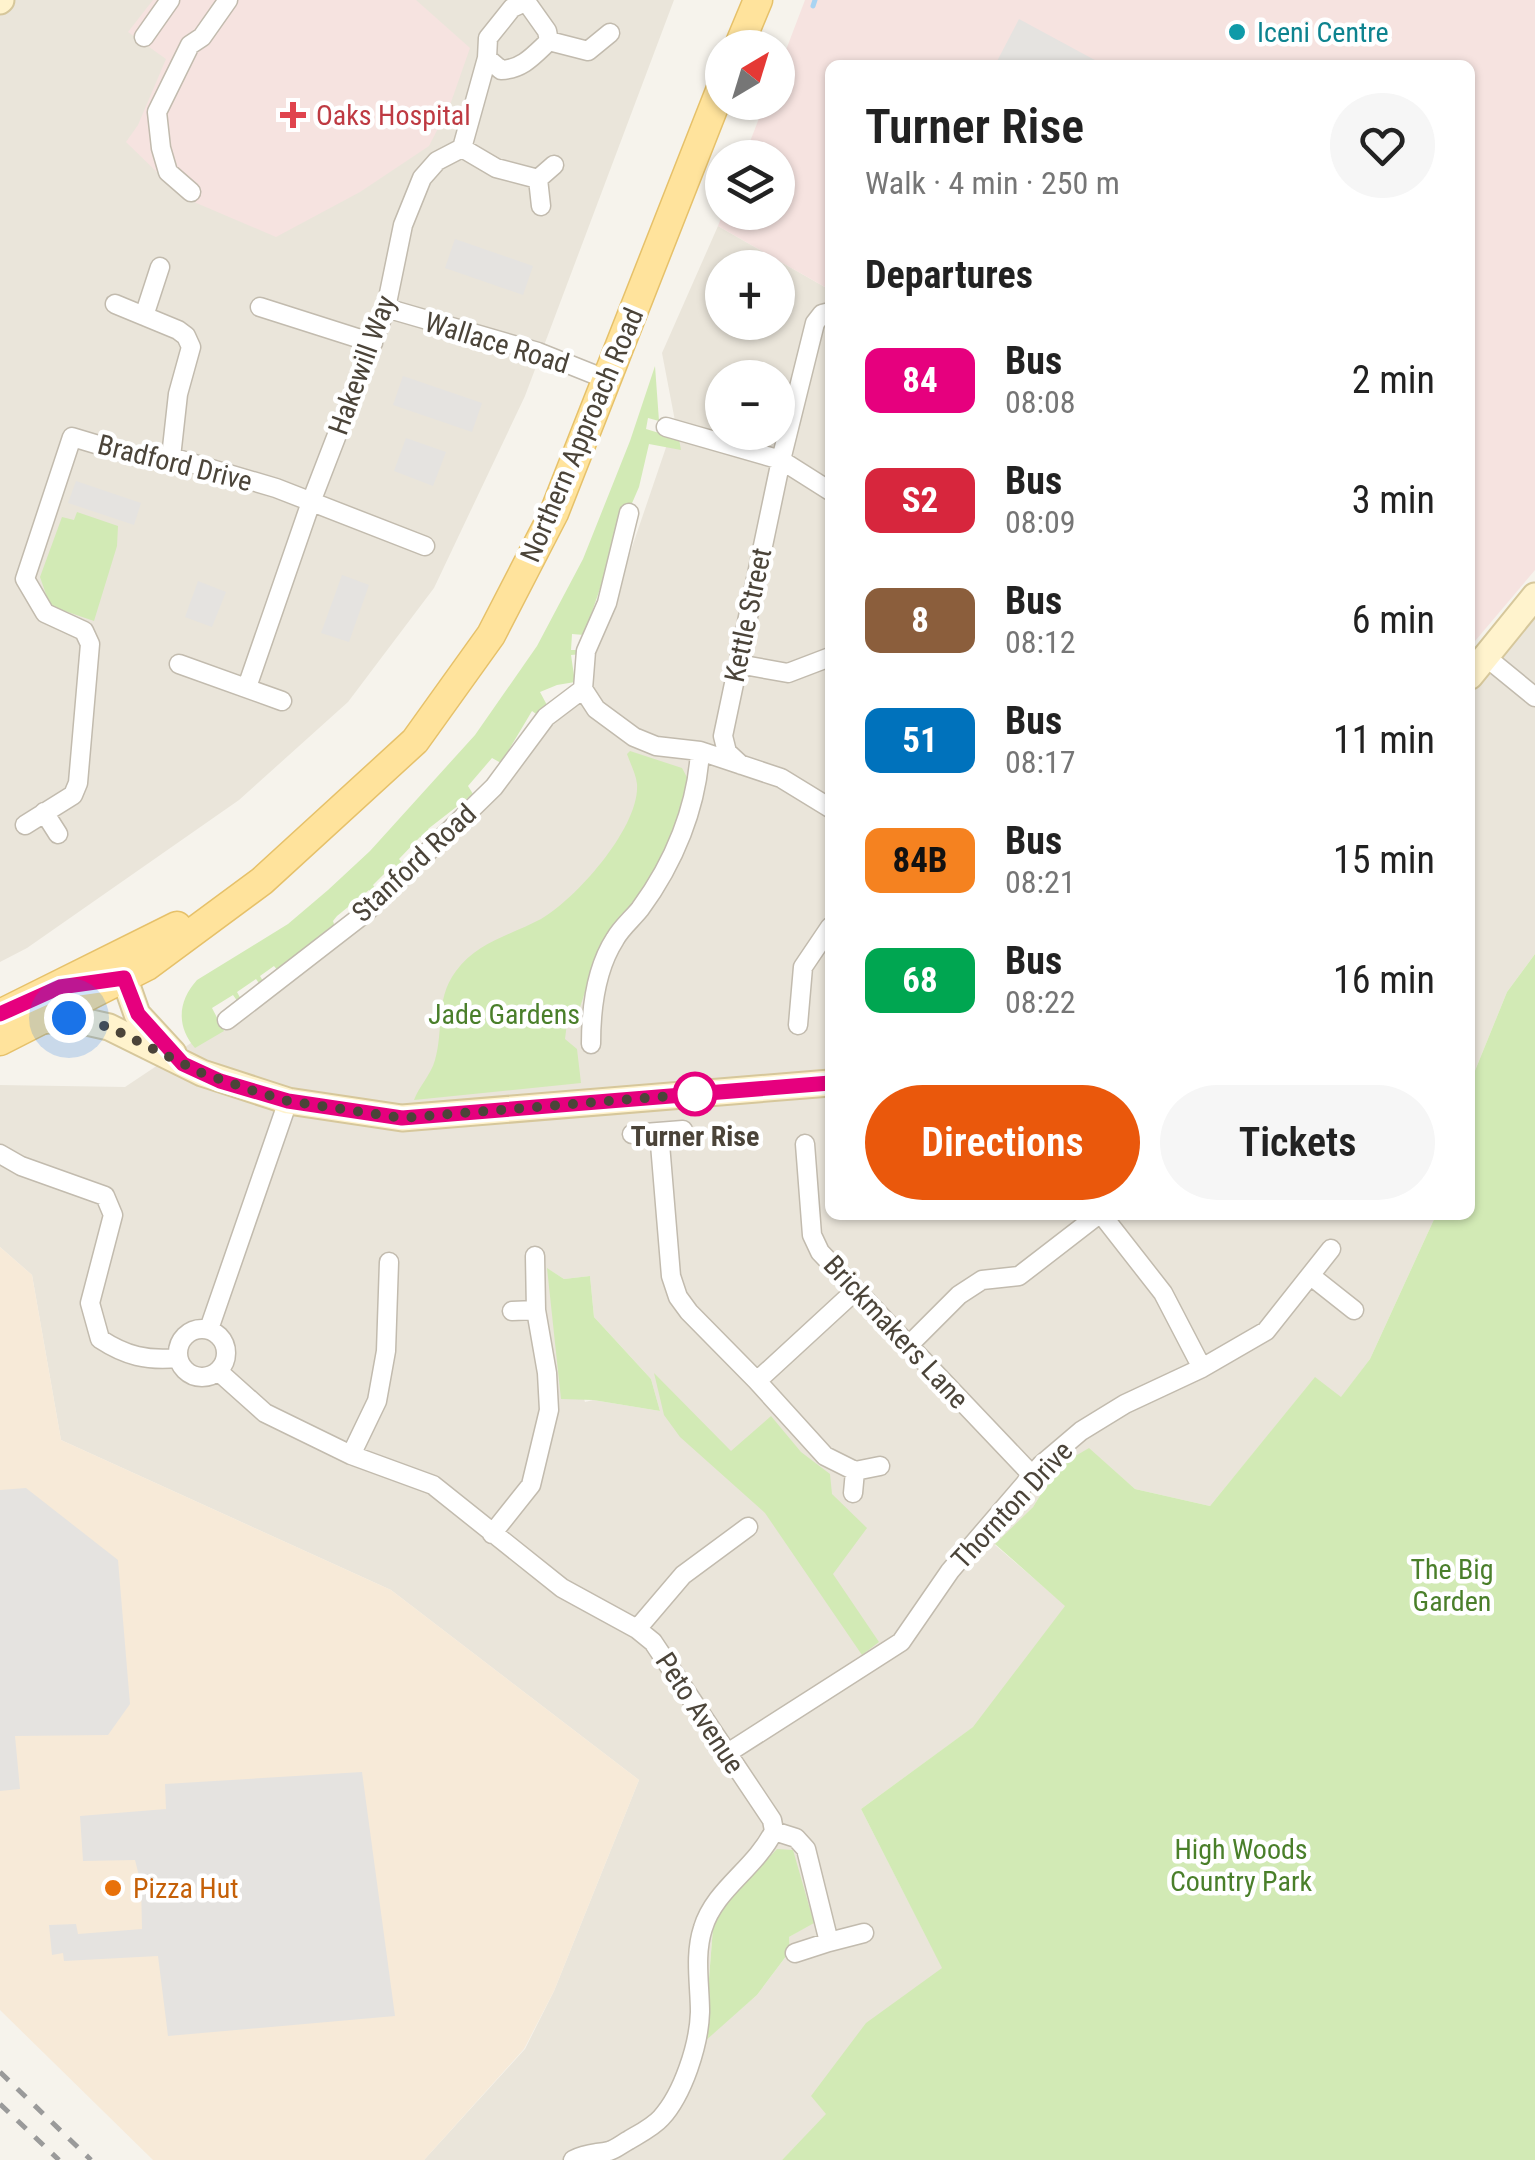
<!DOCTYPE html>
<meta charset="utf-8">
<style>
body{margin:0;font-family:"Roboto Condensed",sans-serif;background:#f6f6f6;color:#222;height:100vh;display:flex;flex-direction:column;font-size:38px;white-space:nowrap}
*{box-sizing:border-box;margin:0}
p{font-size:32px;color:#767676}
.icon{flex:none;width:55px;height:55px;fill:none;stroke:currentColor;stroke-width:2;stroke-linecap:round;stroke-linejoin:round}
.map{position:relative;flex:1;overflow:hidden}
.drawer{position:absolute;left:825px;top:60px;width:650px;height:1160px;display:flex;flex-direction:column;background:#fff;border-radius:15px;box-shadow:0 2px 8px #0004}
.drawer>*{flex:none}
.badge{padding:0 20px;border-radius:15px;font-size:35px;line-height:65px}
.needle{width:65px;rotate:38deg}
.fabs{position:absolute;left:705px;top:30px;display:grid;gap:20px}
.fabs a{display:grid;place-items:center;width:90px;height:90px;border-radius:50%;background:#fff;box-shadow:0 2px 8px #0004;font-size:50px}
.you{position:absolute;width:50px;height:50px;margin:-25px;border:8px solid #fff;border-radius:50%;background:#1a73e8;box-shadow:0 0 0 15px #1a73e833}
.map>.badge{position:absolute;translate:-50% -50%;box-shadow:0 0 0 5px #fff}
h2{padding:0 40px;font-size:38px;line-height:90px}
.round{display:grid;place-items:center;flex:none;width:105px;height:105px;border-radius:52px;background:#f6f6f6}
.head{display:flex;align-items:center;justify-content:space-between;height:170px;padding:0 40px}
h1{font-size:48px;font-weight:600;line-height:75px}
.primary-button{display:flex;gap:20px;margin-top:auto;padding:20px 40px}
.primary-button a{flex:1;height:115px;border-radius:60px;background:#ea580c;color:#fff;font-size:40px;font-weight:600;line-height:115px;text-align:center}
.primary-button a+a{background:#f6f6f6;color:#222}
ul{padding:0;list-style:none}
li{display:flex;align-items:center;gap:30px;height:120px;padding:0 40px}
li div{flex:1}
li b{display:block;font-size:38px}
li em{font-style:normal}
li .badge{min-width:110px;font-weight:700;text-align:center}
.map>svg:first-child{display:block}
</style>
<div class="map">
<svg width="1535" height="2160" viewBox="0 0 1535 2160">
<rect width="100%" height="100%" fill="#f6f3ec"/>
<path fill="#eae5da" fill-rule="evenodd" d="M 0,0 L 674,0 L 525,396 L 434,588 L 348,702 L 239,800 L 27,948 L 0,962 Z
M 718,226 L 830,290 L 830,1215 L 1436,1215 L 1370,1359 L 1341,1398 L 1315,1378 L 1210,1506 L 1135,1489 L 1089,1449 L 1059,1465 L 1033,1507 L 995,1545 L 1066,1606 L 983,1720 L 861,1809 L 943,1969 L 827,2114 L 782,2160 L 424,2160 L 525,2049 L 554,1991 L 639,1780 L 391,1590 L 61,1440 L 32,1275 L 0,1247 L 0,1085 L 125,1087 L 212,1029 L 382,903 L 570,707 L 598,647 L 675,421 L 662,353 ZM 722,268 L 778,268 L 778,322 L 722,322 ZM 722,378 L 778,378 L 778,432 L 722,432 ZM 548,1269 L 564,1279 L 590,1276 L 594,1317 L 651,1379 L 660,1411 L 593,1400 L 585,1402 L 553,1307 ZM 745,1885 L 814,1922 L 789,1937 L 790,1951 L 757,1995 L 704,2041 L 714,1915 Z
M 1535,601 L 1535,954 L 1507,992 L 1470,1083 L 1470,682 Z"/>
<path fill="#f7ead8" d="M 0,1247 L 32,1275 L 61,1440 L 391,1590 L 639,1780 L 554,1991 L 524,2049 L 424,2160 L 153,2160 L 0,2010 Z"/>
<path fill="#f6e3e0" d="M 153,0 L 416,0 L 470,48 L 450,105 L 429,146 L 360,192 L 276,237 L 194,202 L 163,178 L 126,142 L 138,125 L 166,59 L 128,32 Z
M 805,0 L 1535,0 L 1535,570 L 1470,647 L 1470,65 L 830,65 L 830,290 L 718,226 L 723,213 L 778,212 L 778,158 L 744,157 L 765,103 L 778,102 L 778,71 Z"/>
<path fill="#d2eab5" d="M 655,366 L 659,421 L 648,418 L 646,429 L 679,439 L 681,450 L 649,444 L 639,487 L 620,531 L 584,635 L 572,634 L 571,650 L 581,650 L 582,654 L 571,655 L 575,682 L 557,685 L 540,692 L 548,707 L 539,716 L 532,711 L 501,763 L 492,758 L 468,786 L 473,794 L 428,829 L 433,835 L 426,842 L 420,837 L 399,859 L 404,865 L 400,869 L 394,864 L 373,885 L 378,892 L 374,895 L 369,890 L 337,916 L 333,921 L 335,927 C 310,950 302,940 282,976 L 274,966 L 260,976 L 266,986 L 263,989 L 256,979 L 237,992 L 243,1003 L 240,1005 L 233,995 L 212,1008 L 224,1031 L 195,1048 C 176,1026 178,1001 197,980 L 288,924 L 328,890 L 370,851 L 475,735 L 537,646 L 583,559 L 630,441 Z
M 77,512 L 118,526 L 117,546 L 94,621 L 50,606 L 40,577 L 62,517 L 74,520 Z
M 630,751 L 682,768 L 690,783 L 673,837 L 641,892 L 601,944 L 580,1007 L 568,1015 L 565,1039 L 577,1049 L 581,1083 L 414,1100 C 419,1086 431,1075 435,1060 C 444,1028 435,999 456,971 C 477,942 511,935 541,919 C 576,899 640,827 637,784 C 636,774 630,763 627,754 Z
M 1535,954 L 1535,2160 L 782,2160 L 826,2114 L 811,2096 L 866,2023 L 942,1968 L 861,1809 L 973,1727 L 1065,1606 L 995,1544 L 1033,1507 L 1059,1465 L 1074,1452 L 1077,1455 L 1089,1448 L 1135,1489 L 1210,1506 L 1315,1377 L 1341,1397 L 1370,1359 L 1436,1215 L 1470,1215 L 1470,1083 L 1507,992 Z
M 547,1268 L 564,1279 L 590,1276 L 594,1317 L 651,1379 L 660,1411 L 593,1400 L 561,1399 Z
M 654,1373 L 731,1451 L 771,1416 L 801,1452 L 830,1474 L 832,1494 L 867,1528 L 833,1574 L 879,1642 L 862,1655 L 765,1513 L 680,1437 L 664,1415 Z
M 777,1849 L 793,1850 L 814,1923 L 789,1937 L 790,1951 L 757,1995 L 704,2042 L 714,1915 Z"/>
<path fill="#e5e3e0" d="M 1019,19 L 1104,65 L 995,65 Z
M 455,239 L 533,266 L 523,295 L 445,268 Z
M 403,376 L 482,403 L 472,432 L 393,405 Z
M 406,438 L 446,452 L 433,486 L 394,471 Z
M 76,481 L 141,503 L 134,525 L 68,503 Z
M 342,575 L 369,585 L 349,642 L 321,633 Z
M 198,581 L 226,592 L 212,627 L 185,617 Z
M 26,1488 L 118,1560 L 130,1704 L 108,1735 L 15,1736 L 20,1789 L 0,1791 L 0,1490 Z
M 362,1772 L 395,2016 L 168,2036 L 158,1956 L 64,1961 L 63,1953 L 52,1955 L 49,1925 L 76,1924 L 78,1934 L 142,1929 L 141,1884 L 135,1860 L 83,1861 L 80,1816 L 166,1809 L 165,1784 Z"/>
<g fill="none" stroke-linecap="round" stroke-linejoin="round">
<path stroke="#a9d4f2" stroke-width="5" d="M 813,6 L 815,0"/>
<g stroke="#c2bbae" stroke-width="21">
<path id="street" d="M 144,37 L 170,0
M 549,41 L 588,51 L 610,33
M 487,58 L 501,70 C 523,69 534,55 549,41 L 547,31 L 525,0
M 462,148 L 496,168 L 538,179
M 191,192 L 168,172 L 161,148 L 157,112 L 190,45 L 202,37 L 228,0
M 541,206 L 538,179 L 554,165
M 115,304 L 178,330 L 186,336 L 191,347 L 178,394 L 171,457
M 260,307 L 373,343
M 386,308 L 538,352 L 608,380
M 144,316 L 160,267
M 666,427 L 781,460 L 830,491
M 629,513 L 607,603 L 586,651 L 583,689 L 596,709 L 634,737 L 656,746 L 700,751 L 781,778 L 830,808
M 1486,657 L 1535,697
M 179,664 L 282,701
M 738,664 L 788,673 L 830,657
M 247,687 L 311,502 L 386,308 L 403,225 L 422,178 L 437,161 L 462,148 L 487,58 L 488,38 L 512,8 L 525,2
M 741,765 L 727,752 L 723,736 L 781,460 L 815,323 L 822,314 L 830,312
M 44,812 L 58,834
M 25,825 L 73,795 L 78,783 L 90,644 L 84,631 L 45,613 L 25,579 L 72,437 L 142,458 L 171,457 L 276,488 L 425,546
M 227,1020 L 364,914 L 494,787 L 546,717 L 583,689
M 798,1025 L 803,967 L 830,927
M 591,1044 C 591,1009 595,970 615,939 C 621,928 632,919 640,909 C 674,863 697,807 700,751
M 659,1132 L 671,1276 L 678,1297 L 689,1312 L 757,1381 L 856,1290
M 632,1134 L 683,1130
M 805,1144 L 812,1235 L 820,1252 L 1032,1475
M 0,1154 L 21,1166 L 105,1196 L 113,1215 L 90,1303 L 100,1339 C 126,1356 147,1361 178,1358
M 1102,1215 L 1163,1293 L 1202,1368
M 1311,1276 L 1354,1310
M 512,1311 L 536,1310
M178 1353a24 24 0 1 1 48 0a24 24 0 1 1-48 0Z
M 209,1329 L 288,1101
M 910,1344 L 959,1295 L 982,1280 L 1019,1276 L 1098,1215
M 218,1371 L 265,1413 L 351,1455 L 433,1485 L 562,1588 L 637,1629 L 653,1642 L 772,1820 L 774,1831 C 754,1870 715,1889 703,1928 C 694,1955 700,1985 700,2012 C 699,2045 683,2094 661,2118 C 653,2127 639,2134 629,2140 C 623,2143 616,2149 609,2151 C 595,2154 586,2153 573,2160
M 757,1381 L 825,1456 L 855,1471 L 880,1466
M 351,1455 L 377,1401 L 386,1351 L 389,1262
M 853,1493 L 855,1471
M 492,1534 L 531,1485 L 549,1410 L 547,1373 L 536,1310 L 535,1256
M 637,1629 L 683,1575 L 748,1527
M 726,1754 L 901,1642 L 950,1571 L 1041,1465 L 1081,1431 L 1125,1404 L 1202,1368 L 1266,1331 L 1331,1249
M 774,1831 L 796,1838 L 806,1849 L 829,1942 L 795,1953
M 829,1942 L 864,1933"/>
</g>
<g stroke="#d6c79b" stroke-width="29">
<path id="secondary" d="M 0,1 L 1,0
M 1470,676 L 1535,596
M 106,979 L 124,977 L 137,1014 L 173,1053
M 39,1021 L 69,1018 L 109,1027 L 202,1073 L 288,1101 L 402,1118 L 830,1083"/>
</g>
<g stroke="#e6c16a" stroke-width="31">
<path id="primary" d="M 738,48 L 758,0
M 0,1014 L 177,926
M 0,1041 L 147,966 L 262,881 L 415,741 L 491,635 L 554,513 L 722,86"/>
</g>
<use href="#street" stroke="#fff" stroke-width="18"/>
<use href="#secondary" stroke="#fff3cd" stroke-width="25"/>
<use href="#primary" stroke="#ffe39c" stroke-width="28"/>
<path stroke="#9a9a9a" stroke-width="5" stroke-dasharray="12 12" stroke-linecap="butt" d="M 0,2072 L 91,2160
M 0,2104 L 59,2160"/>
</g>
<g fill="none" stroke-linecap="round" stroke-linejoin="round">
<g stroke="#fff" stroke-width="22">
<path id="line" d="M 0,1014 L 60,987 L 124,978 L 138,1014 L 183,1064 L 220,1081 L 288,1101 L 402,1118 L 830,1083"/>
</g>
<use href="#line" stroke="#e6007e" stroke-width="15"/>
<path stroke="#4b4439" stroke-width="10" stroke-dasharray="0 18" d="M 69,1018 L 109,1027 L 202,1073 L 254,1091 L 288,1101 L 402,1118 L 695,1094"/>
</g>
<circle fill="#0f9aa8" stroke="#fff" stroke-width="4" cx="1237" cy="32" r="10"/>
<path fill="#e0444e" stroke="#fff" stroke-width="4" d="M288 100h10v10h10v10h-10v10h-10v-10h-10v-10h10z"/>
<circle fill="#fff" stroke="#e6007e" stroke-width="5" cx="695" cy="1094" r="20"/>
<circle fill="#e8710a" stroke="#fff" stroke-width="4" cx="113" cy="1888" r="10"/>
<g text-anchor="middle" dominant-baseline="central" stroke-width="9" stroke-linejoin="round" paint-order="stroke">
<g font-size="28" fill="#0d838f" stroke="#fff" text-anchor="start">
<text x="1257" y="32">Iceni Centre</text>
</g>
<g font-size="28" fill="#be3a42" stroke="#fff" text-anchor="start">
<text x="316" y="115">Oaks Hospital</text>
</g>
<g font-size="28" fill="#4b4439" stroke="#fff">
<text transform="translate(497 343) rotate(17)">Wallace Road</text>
<text transform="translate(362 365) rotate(-70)">Hakewill Way</text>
<text transform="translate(582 435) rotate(-67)">Northern Approach Road</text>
<text transform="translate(175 463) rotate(14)">Bradford Drive</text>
<text transform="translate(748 615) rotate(-78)">Kettle Street</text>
<text transform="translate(414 863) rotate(-43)">Stanford Road</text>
<text transform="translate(896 1332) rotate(47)">Brickmakers Lane</text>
<text transform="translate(1012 1505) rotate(-47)">Thornton Drive</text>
<text transform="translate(700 1713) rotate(57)">Peto Avenue</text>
</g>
<g font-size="28" fill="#4a7f2a" stroke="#fff">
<text x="504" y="1014">Jade Gardens</text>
<text x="1452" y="1569">The Big<tspan x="1452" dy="32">Garden</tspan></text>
<text x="1241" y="1849">High Woods<tspan x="1241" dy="32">Country Park</tspan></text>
</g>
<g font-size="28" font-weight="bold" fill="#4b4439" stroke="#fff">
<text x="695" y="1136">Turner Rise</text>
</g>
<g font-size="28" fill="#c56008" stroke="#fff" text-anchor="start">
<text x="133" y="1888">Pizza Hut</text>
</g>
</g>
</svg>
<div class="fabs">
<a><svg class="needle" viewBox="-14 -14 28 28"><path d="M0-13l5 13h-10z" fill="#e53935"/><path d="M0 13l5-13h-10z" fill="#767676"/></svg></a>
<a><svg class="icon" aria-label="layers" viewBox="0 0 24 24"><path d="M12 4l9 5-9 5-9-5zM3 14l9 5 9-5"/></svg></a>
<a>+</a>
<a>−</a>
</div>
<div class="you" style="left:69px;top:1018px"></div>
<section class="drawer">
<div class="head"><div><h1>Turner Rise</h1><p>Walk · 4 min · 250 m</p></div><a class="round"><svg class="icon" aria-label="heart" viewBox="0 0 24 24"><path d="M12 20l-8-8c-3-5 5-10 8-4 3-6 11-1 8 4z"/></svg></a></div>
<h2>Departures</h2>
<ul>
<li><span class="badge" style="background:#e6007e;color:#fff">84</span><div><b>Bus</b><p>08:08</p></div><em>2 min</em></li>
<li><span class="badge" style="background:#d7263d;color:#fff">S2</span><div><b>Bus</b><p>08:09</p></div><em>3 min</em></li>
<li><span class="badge" style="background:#8b5e3c;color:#fff">8</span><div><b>Bus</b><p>08:12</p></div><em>6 min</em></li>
<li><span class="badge" style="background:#0072bc;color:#fff">51</span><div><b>Bus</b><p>08:17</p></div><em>11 min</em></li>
<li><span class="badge" style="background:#f58220;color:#111">84B</span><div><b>Bus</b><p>08:21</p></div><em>15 min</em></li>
<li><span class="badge" style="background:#00a651;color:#fff">68</span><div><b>Bus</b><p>08:22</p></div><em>16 min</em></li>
</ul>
<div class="primary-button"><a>Directions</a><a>Tickets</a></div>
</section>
</div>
